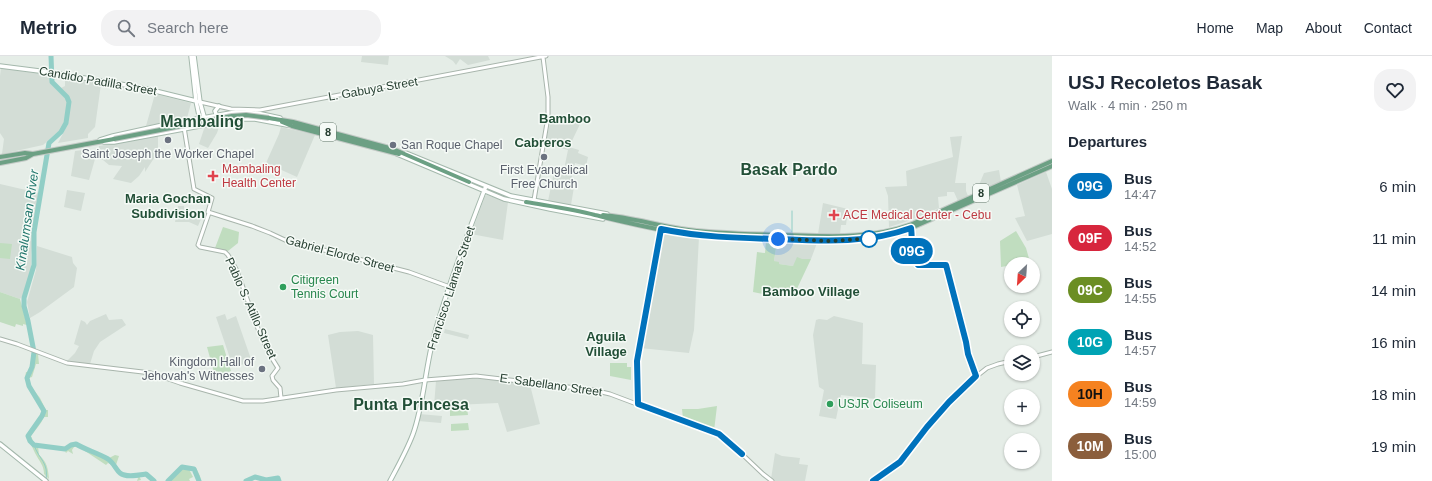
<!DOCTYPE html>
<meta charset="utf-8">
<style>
body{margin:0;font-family:Helvetica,sans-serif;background:#f2f2f3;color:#1f2937;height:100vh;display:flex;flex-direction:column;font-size:15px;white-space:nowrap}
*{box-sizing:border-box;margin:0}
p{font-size:13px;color:#747a83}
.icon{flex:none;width:22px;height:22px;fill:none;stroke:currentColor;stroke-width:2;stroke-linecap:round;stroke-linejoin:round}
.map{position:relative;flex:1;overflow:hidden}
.sheet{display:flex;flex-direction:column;background:#fff;width:380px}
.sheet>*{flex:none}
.badge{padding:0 8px;border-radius:13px;font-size:14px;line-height:26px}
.needle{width:26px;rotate:205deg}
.fabs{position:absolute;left:1004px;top:201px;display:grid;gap:8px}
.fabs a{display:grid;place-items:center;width:36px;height:36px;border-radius:50%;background:#fff;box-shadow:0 1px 3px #0004;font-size:20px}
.you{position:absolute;width:20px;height:20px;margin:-10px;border:3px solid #fff;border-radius:50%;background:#1a73e8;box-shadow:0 0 0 6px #1a73e833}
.map>.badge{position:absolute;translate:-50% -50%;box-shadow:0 0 0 2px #fff}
h2{padding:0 16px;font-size:15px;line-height:36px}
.round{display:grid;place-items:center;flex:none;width:42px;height:42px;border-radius:16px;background:#f2f2f3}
.head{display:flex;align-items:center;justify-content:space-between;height:68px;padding:0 16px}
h1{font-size:19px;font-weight:800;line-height:30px}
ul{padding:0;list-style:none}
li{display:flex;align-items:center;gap:12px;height:52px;padding:0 16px}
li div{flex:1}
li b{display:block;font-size:15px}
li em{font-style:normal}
li .badge{min-width:44px;font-weight:700;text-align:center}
header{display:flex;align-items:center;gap:24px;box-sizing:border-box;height:56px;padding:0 20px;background:#fff;border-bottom:1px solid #e0e1e3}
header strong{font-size:19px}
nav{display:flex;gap:22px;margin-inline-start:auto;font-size:14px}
.search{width:280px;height:36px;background:#f2f2f3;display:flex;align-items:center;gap:10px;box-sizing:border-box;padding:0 14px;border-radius:16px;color:#747a83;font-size:15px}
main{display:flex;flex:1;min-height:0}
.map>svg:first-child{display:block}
</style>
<header>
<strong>Metrio</strong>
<div class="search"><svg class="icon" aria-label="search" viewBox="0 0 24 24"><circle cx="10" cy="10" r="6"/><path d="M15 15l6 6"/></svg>Search here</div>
<nav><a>Home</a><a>Map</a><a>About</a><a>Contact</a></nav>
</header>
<main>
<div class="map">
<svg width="1052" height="425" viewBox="0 0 1052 425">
<rect width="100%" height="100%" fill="#e5ede7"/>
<path fill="#d3ddd6" d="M 362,0 L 389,0 L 388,9 L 361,6 Z
M 445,0 L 488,0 L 490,4 L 468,9 L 460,3 L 456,9 L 453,5 Z
M 1,12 L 49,19 L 51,28 L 67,44 L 67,49 L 64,71 L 61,71 L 60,74 L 43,89 L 2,98 L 4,83 L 0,77 L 0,20 Z
M 65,21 L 101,28 L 95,71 L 88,78 L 88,82 L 58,87 L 68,68 L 70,45 L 61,32 L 65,30 Z
M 155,38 L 191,47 L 187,62 L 146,70 Z
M 557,63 L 581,66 L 569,91 L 579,94 L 578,97 L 588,101 L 586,110 L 575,107 L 570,130 L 574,131 L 571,149 L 548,145 L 554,116 L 563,118 L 568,94 L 545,88 L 550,68 L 557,68 Z
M 220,68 L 217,77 L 208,92 L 199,88 L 205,70 Z
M 281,71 L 315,79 L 297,121 L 266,107 L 279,78 Z
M 158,79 L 158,96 L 145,116 L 145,111 L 139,120 L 131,127 L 113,123 L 122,110 L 109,109 L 103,104 L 97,103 L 99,90 Z
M 962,80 L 955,127 L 966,127 L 966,135 L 968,140 L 958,145 L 954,136 L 947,136 L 947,140 L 938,141 L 939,152 L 908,165 L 889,171 L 888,140 L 885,131 L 907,130 L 906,115 L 953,101 L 950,81 Z
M 83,94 L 83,102 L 95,103 L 89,124 L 71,120 L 75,95 Z
M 999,114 L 1001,126 L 981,135 L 979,129 L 984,117 Z
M 1046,116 L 1052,133 L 1052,178 L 1027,185 L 1015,162 L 1025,160 L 1017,129 Z
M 0,128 L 39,137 L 31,199 L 31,214 L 24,238 L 20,243 L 0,236 Z
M 67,134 L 85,137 L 81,155 L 64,151 Z
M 487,139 L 508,146 L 503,184 L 471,178 L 485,140 Z
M 823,147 L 848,153 L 846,169 L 841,169 L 840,178 L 818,178 Z
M 178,150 L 184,150 L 184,156 L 201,163 L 198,170 L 189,166 L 175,166 Z
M 662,176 L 699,181 L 694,274 L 689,297 L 640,292 Z
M 777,186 L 802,187 L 817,187 L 811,203 L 802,203 L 793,210 L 779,208 L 774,205 Z
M 37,190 L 72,201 L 73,207 L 77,212 L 74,231 L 40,256 L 30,262 L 27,246 L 36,214 Z
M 106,258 L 109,264 L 122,263 L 126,269 L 100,286 L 94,295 L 90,308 L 67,305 L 75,297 L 79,290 L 74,288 L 81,264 L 85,266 L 87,269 L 90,265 Z
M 225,258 L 227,264 L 236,260 L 252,306 L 233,311 L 216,261 Z
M 834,260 L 863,267 L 862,308 L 876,309 L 875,343 L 841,339 L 836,363 L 819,360 L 824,334 L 819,331 L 813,279 L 816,264 L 819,263 L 827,264 Z
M 445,273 L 469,279 L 468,283 L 444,277 Z
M 358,275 L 373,279 L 374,328 L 336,332 L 328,279 L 340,276 Z
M 471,322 L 497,324 L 530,329 L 540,368 L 507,376 L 498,347 L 434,350 L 436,325 Z
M 419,358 L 442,360 L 441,367 L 418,365 Z
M 775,397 L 782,400 L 800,402 L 799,408 L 808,409 L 805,425 L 775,425 L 771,423 Z"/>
<path fill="#c0ddbf" d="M 223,171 L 239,176 L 238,187 L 228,195 L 215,192 Z
M 1016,175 L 1026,192 L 1030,206 L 1001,211 L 1000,185 Z
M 766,185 L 777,186 L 774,205 L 779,206 L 779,208 L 793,210 L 797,201 L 802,203 L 811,203 L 794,239 L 782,236 L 777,241 L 753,236 L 757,196 L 765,197 Z
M 0,187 L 12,188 L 10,203 L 0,202 Z
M 0,236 L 20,243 L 27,269 L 23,268 L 23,270 L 16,268 L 15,271 L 0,266 Z
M 223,289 L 231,315 L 215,320 L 207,291 Z
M 34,296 L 38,298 L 39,308 L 36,308 L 32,321 L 29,322 L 30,329 L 40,342 L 46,354 L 48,354 L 48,361 L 44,361 C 41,368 36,373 31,380 L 34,387 L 63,393 L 72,387 L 79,388 L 92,396 L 109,402 L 115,399 L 119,400 L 116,409 L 123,418 L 129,419 L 138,417 L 141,424 L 137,425 L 138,422 L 134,420 L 132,422 L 120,418 L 112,409 L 108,407 L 106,409 L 79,391 L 74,391 L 72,394 L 73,398 L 68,395 L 66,397 L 64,393 L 38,390 L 39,399 C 47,406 48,412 49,423 L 44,418 C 44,409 39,405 35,397 C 32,391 30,385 26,380 L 34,368 L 37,366 C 53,343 21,338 26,316 L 28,316 L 32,309 Z
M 610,307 L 627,307 L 627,311 L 631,311 L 631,324 L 610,320 Z
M 717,350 L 714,375 L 683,363 L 682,353 L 698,353 Z
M 467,352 L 468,359 L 450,360 L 450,353 Z
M 468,367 L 469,374 L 451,375 L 451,368 Z
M 180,410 L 196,412 L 200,420 L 201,425 L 198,425 L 194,414 L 189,413 L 193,421 L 189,423 L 190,425 L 168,425 L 179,413 Z"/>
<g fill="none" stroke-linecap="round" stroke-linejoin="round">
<path stroke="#91cec6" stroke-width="1" d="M 792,176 L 792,155
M 34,389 C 39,404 49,406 46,424"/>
<path stroke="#91cec6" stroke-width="5" d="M 51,0 L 52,26 L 67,41 L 69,46 L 66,67 L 61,76 L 49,87 L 34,176 L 34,209 L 24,242 L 24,250 L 28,265 L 34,296 L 32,311 L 27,322 L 29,330 L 44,355 L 42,360 L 28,380 L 30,385 L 34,389 L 65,393 L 71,389 L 76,388 C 86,394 98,397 108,403 C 114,407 116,414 120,417 C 126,422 139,419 146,418 L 154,425
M 168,425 L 182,411 L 194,413 L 199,425
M 246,425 L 255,421 L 266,424 L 278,422 L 279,425"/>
<path stroke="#bfcac2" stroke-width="4" stroke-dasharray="4 2" stroke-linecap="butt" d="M 469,126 L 510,142 L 526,146"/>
<g stroke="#a8b5ac" stroke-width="5">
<path id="tertiary" d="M 200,46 L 231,53 L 260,54 L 546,0
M 183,65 L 194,133 L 212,142 L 208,156 L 252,170 L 270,177 L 285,184 L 409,216 L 450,231
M 534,144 L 548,61 L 548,41 L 543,1
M 209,157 L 198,189 L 200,191 L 225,196 L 228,199 L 236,213 C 249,245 258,282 278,312 L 272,320 L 273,324 L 280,332 L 281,342
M 910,170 C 914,184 908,199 918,209 L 946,209 L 966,286 L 968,298 L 976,320
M 0,283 L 17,288 L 67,307 L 151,317 L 180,327 L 243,345 L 263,345 L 336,334 L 403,328 L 425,324 L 476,320 L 593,334 L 610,338 L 719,379 L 725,382 L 763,418 L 772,425
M 1033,301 L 1052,296
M 638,348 L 637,305 L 661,173
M 873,425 L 900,406 L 927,371 L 968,327 L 987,312 L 998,308 L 1011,305"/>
</g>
<g stroke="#a4b8ac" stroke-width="5.5">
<path id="secondary" d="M 191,0 L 196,45 L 200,64
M 194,0 L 200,46 L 205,64
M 0,10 L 55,17 L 143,32 L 200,46
M 217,61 L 215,55 L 219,50
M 100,84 L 113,80 L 163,69 L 236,56 L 257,57 L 280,62
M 104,86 L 114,86 L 237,63 L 255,63 L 287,69
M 406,97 L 511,140 L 607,158
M 397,98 L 504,143 L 550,153 L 603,163
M 0,388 L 46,425
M 390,425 C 398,410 407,394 413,378 C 424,348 425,312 434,280 C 448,229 467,179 486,130"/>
</g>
<g stroke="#c2c9c5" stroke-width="6">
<path id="primary" d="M 269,62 L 293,66 L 393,93 L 469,126
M 282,66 L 292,70 L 399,98
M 0,101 L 25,97 L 33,98
M 0,107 L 26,102 L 33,98 L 114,83
M 526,146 C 549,150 573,153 595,159 C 624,166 652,173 681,177 C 718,182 754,182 791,184 C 832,185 872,186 911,172 L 1052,110
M 603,159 C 629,161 655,169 681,173 C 714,178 747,178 781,179 C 825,180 868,184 910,169 L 1052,105"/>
</g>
<use href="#tertiary" stroke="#fff" stroke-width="3"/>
<use href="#secondary" stroke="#fff" stroke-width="3.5"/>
<use href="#primary" stroke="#6ca084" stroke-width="4"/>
<g stroke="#c2c9c5" stroke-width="6" stroke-linecap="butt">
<path id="primary-bridge" d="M 114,83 L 232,60 L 246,59 L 269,62"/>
</g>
<use href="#primary-bridge" stroke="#6ca084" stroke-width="4"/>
</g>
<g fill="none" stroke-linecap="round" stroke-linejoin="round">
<g stroke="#fff" stroke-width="9">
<path id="line" d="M 742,398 L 719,378 L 638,348 L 637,305 L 661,173 C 699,181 737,182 776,183 C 822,185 867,188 911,172 C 913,185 909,199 918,209 L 946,209 L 966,286 L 968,298 L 976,320 L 949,346 L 927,371 L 900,406 L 873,425"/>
</g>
<use href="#line" stroke="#0072bc" stroke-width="6"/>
<path stroke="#253e30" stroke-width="4" stroke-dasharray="0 7.2" d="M 778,183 L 831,185 L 873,182 L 869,183"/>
</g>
<g fill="#6b7280" stroke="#f5faf6" stroke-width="1.5">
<circle cx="168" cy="84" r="4"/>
<circle cx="393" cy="89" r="4"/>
<circle cx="544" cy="101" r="4"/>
<circle cx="262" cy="313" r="4"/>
</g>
<g fill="#e0444e" stroke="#f5faf6" stroke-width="1.5">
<path d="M211 114h4v4h4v4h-4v4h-4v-4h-4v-4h4z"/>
<path d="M832 153h4v4h4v4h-4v4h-4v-4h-4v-4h4z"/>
</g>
<circle fill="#fff" stroke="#0072bc" stroke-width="2" cx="869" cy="183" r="8"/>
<g fill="#2e9e5b" stroke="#f5faf6" stroke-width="1.5">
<circle cx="283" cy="231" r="4"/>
<circle cx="830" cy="348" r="4"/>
</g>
<g text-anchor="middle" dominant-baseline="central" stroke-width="3" stroke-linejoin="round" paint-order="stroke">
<g fill="#f5faf6" stroke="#63766b" stroke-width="1">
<rect x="320" y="67" width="16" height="18" rx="3"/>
<rect x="973" y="128" width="16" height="18" rx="3"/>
</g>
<g font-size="11" font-weight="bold" fill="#253e30">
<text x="328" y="76">8</text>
<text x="981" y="137">8</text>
</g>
<g font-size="12" fill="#253e30" stroke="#f5faf6">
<text transform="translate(98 25) rotate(10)">Candido Padilla Street</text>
<text transform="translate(373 33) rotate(-10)">L. Gabuya Street</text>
<text transform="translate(340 198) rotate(15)">Gabriel Elorde Street</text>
<text transform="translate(451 232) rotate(-72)">Francisco Llamas Street</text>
<text transform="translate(251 252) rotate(66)">Pablo S. Atillo Street</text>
<text transform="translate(551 329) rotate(8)">E. Sabellano Street</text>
</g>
<g font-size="12" fill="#5b616d" stroke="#f5faf6">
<text x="401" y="89" text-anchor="start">San Roque Chapel</text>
<text x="168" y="98">Saint Joseph the Worker Chapel</text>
<text x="544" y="114">First Evangelical<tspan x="544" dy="14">Free Church</tspan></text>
<text x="254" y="306" text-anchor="end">Kingdom Hall of<tspan x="254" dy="14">Jehovah's Witnesses</tspan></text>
</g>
<g font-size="12" fill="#be3a42" stroke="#f5faf6" text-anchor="start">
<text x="222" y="113">Mambaling<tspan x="222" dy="14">Health Center</tspan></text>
<text x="843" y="159">ACE Medical Center - Cebu</text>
</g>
<g font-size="12" fill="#27864d" stroke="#f5faf6" text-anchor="start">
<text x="291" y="224">Citigreen<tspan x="291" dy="14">Tennis Court</tspan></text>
<text x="838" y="348">USJR Coliseum</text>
</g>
<g font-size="13" font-weight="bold" fill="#224f37" stroke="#f5faf6">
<text x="565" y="62">Bamboo</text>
<text x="543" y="86">Cabreros</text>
<text x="168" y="142">Maria Gochan<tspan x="168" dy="15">Subdivision</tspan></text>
<text x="811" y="235">Bamboo Village</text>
<text x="606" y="280">Aguila<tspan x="606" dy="15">Village</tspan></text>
</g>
<g font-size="13" font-style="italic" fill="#22776d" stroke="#f5faf6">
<text transform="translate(27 164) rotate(-82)">Kinalumsan River</text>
</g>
<g font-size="16" font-weight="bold" fill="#224f37" stroke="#f5faf6">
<text x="202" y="65">Mambaling</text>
<text x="789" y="113">Basak Pardo</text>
<text x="411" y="348">Punta Princesa</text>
</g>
</g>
</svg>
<div class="fabs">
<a><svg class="needle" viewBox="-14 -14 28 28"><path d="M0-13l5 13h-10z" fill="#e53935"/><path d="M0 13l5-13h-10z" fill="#747a83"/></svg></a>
<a><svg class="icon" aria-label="locate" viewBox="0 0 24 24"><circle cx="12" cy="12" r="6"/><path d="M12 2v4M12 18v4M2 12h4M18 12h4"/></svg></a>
<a><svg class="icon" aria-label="layers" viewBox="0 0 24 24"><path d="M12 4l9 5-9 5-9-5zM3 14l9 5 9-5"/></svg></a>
<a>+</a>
<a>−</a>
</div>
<div class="you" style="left:778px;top:183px"></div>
<b class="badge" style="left:912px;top:195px;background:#0072bc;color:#fff">09G</b>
</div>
<section class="sheet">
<div class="head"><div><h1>USJ Recoletos Basak</h1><p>Walk · 4 min · 250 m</p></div><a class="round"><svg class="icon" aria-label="heart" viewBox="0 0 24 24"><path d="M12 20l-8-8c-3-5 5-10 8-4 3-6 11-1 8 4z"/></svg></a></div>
<h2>Departures</h2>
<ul>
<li><span class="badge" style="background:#0072bc;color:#fff">09G</span><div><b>Bus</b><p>14:47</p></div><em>6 min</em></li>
<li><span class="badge" style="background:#d7263d;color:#fff">09F</span><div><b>Bus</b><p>14:52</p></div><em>11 min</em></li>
<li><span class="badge" style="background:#6b8e23;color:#fff">09C</span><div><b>Bus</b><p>14:55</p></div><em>14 min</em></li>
<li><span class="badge" style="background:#00a3b4;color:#fff">10G</span><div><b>Bus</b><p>14:57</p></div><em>16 min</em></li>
<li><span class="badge" style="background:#f58220;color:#111">10H</span><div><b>Bus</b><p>14:59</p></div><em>18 min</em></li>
<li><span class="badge" style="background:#8b5e3c;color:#fff">10M</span><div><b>Bus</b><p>15:00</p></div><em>19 min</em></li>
</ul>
</section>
</main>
